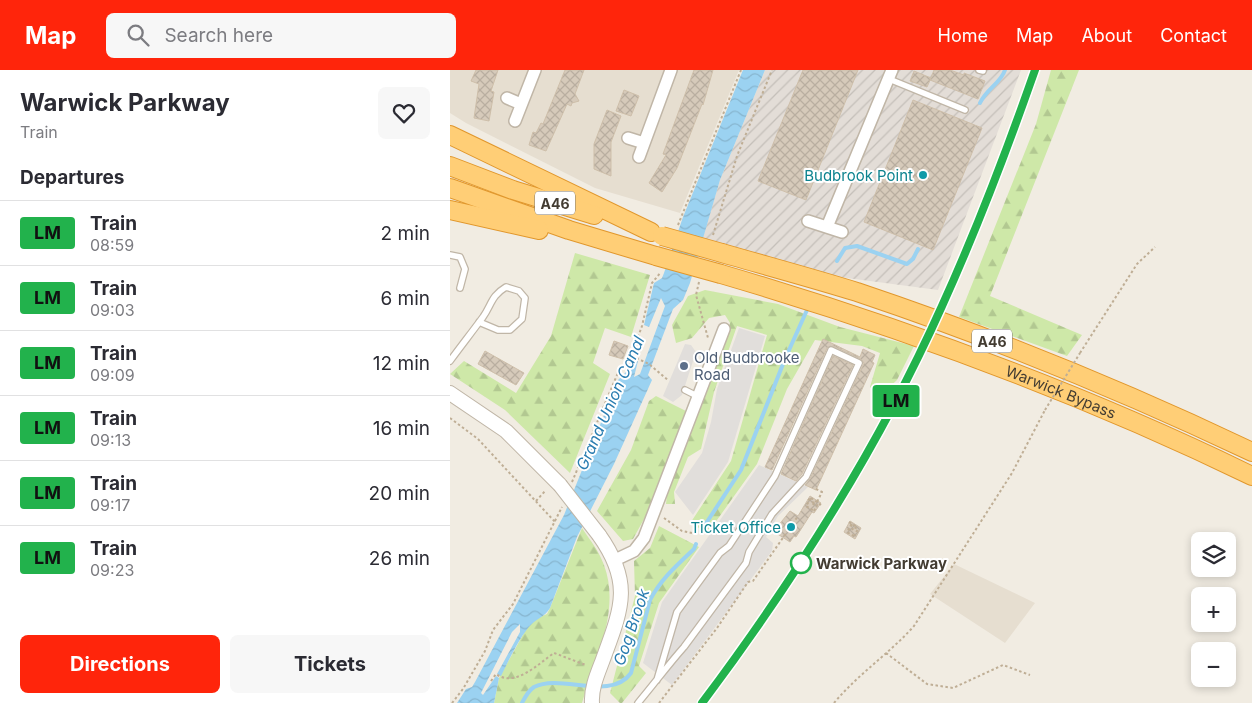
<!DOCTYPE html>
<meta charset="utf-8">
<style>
body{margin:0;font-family:Inter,sans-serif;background:#f7f7f7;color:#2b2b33;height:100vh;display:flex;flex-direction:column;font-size:19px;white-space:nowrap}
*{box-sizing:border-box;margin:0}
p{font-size:16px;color:#7c7c81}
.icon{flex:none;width:28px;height:28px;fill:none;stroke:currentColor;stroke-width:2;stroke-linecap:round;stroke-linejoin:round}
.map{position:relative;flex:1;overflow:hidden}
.side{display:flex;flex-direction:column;background:#fff;width:450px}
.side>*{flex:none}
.badge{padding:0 10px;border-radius:4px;font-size:18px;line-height:32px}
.tools{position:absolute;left:741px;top:462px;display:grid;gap:10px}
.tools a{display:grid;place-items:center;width:45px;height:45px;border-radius:8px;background:#fff;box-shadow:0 2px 8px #0003;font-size:25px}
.map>.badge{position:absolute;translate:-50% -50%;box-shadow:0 0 0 2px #fff}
h2{padding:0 20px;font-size:19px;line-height:45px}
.round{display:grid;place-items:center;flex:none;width:52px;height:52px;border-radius:8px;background:#f7f7f7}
.summary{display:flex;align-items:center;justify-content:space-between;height:85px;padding:0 20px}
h1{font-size:24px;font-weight:700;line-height:38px}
.action{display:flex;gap:10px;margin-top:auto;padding:10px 20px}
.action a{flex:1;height:58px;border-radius:8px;background:#ff250b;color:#fff;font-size:20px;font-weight:700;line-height:58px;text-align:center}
.action a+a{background:#f7f7f7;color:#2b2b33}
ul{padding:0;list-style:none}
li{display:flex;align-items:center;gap:15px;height:65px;padding:0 20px;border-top:1px solid #e1e1e2}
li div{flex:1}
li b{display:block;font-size:19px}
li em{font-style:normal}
li .badge{min-width:55px;font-weight:700;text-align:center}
header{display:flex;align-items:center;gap:30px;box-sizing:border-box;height:70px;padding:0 25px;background:#ff250b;color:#fff}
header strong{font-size:24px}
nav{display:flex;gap:28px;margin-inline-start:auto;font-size:18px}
.search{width:350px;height:45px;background:#f7f7f7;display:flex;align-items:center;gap:12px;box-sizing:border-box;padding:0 18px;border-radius:8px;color:#7c7c81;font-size:19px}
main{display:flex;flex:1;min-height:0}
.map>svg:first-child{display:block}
</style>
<header>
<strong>Map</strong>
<div class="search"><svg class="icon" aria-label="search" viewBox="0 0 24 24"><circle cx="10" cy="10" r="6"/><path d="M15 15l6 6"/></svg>Search here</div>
<nav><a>Home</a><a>Map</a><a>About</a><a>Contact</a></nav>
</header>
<main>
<section class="side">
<div class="summary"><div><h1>Warwick Parkway</h1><p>Train</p></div><a class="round"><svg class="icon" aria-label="heart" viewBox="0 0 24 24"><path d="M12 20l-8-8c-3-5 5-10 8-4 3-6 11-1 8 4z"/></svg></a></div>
<h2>Departures</h2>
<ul>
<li><span class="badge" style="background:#22b24c;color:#111">LM</span><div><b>Train</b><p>08:59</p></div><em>2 min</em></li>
<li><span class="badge" style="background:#22b24c;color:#111">LM</span><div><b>Train</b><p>09:03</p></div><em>6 min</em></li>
<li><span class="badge" style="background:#22b24c;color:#111">LM</span><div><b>Train</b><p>09:09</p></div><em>12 min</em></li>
<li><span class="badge" style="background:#22b24c;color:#111">LM</span><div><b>Train</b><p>09:13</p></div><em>16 min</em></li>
<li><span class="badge" style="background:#22b24c;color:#111">LM</span><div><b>Train</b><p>09:17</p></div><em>20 min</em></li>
<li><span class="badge" style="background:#22b24c;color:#111">LM</span><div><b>Train</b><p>09:23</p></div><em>26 min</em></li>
</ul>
<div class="action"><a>Directions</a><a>Tickets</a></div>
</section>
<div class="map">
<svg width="802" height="633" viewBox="0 0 802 633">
<defs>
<pattern id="industrial-furrows" width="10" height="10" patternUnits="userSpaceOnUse" patternTransform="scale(1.25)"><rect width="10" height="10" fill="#e3ddd7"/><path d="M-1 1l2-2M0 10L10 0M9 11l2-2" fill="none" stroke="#c4bfb9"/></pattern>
<pattern id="forest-firs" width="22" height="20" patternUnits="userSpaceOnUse" patternTransform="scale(1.25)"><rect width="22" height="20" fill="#cee8a8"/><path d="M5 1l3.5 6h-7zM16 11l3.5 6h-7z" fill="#b2c891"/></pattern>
<pattern id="water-waves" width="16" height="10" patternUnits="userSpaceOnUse" patternTransform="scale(1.25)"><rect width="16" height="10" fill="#9bd2f1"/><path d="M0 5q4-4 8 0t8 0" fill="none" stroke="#87b5cf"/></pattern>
<pattern id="building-cross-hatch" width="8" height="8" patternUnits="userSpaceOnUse" patternTransform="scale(1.25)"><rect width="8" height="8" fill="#d6caba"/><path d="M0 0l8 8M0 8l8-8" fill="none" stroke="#b9aea0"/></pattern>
</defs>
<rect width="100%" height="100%" fill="#f1ece2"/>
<path fill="#e6ded0" d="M 0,0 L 289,0 L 230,143 L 145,118 L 16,53 L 0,43 Z
M 504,494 L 585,533 L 555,573 L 480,524 Z"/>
<path fill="url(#industrial-furrows)" d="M 315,0 L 571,0 L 488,220 L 367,204 L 252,170 L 270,110 Z"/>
<path fill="url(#forest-firs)" d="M 601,0 L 629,0 L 540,226 L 632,265 L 617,286 L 509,247 L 586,54 Z
M 125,183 L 200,205 L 181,267 L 155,258 L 143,293 L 160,304 L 120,403 L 55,340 L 0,304 L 14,291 L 66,323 L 101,266 Z
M 255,220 L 328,234 L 390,257 L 464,276 L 447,310 L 430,326 L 420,317 L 430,283 L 412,276 L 365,270 L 337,319 L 307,394 L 257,464 L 241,452 L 281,391 L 317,265 L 287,256 L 264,322 L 251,379 L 238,387 L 224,422 L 225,434 L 216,434 L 218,415 L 280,253 L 275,245 L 259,248 L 242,268 L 226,273 L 222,255 L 238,226 Z
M 206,326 L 236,341 L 199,440 L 183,469 L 173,471 L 147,441 L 181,380 L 199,331 Z
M 209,456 L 249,477 L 209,533 L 189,596 L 196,603 L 172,633 L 170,633 L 160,623 L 185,526 L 184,491 L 200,478 Z
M 132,458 C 140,470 149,481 154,495 C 171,540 145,590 132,633 L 44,633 L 49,608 L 75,561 L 85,549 L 97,544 L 100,538 Z"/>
<path fill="#e1dedb" d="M 289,258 L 315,266 L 278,392 L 243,445 L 225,422 L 252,383 L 261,352 L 267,319 Z
M 235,274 L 241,275 L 246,282 L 232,325 L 223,332 L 213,326 Z
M 309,395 L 358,417 L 328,446 L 316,467 L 323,473 L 322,481 L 222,615 L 193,593 L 212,532 Z"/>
<path fill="url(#water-waves)" d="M 293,0 L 315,0 L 270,110 L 240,213 L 233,230 L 223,239 L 198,305 L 202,310 L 164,394 L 127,467 L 100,538 C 95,547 85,549 78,558 C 67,572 59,590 51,606 L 47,604 L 70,562 L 70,554 L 62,562 L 31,623 L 33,625 L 46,606 L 49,608 L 44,633 L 7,633 L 16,619 L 22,617 L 25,612 L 114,445 L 168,310 L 178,300 L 182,289 L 188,291 L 184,307 L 190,304 L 215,236 L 211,228 L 199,257 L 194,255 L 204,213 L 212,208 L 214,203 L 233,147 Z"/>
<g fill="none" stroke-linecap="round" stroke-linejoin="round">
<path stroke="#9bd2f1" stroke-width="4" d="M 530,33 C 537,18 551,13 555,0
M 387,191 L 395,178 L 407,176 L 457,194 L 463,189 L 468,179
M 251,461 L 291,400 L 335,289 L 357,240
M 72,633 C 75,627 78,621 84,617 C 111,603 160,632 181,603 L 200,530 C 211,509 227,495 244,479 L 246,474"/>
</g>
<path fill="url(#building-cross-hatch)" stroke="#cebfaa" d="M 26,0 L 48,0 L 41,21 L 44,22 L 39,51 L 24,48 L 29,14 L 21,11 Z
M 115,0 L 134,0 L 125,24 L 129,31 L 122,33 L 121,36 L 117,34 L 96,81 L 79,75 L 83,62 L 86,63 L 91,53 L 93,54 Z
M 244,0 L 263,0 L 253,35 L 252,34 L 227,98 L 212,122 L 199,113 L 216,85 L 213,84 Z
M 353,0 L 408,0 L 356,130 L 308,111 Z
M 484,0 L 500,0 L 514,5 L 514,3 L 535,11 L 528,29 L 480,10 Z
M 464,1 L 481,8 L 477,17 L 460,11 Z
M 174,20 L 189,26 L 181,46 L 166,41 Z
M 463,30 L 532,58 L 483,180 L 414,152 Z
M 157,40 L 171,46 L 161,72 L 161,106 L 144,99 L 144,74 Z
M 373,269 L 410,287 L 413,279 L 425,285 L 422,292 L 424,293 L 366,420 L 355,415 L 360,409 L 414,293 L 411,289 L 383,276 L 377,278 L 322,400 L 315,397 Z
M 164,271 L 178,276 L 173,289 L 159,285 Z
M 35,281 L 74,303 L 66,315 L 28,294 Z
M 383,286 L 403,295 L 352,404 L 346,411 L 331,404 Z
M 360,426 L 371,433 L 364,443 L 362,442 L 346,467 L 344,466 L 340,472 L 326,463 L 330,457 L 328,456 L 340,441 L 348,446 Z
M 400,451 L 411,458 L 405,469 L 394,462 Z"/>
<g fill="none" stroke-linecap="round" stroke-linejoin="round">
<g stroke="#c0b6a7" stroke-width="8">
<path id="service" d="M 529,0 L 533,1
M 439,9 L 515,40
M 0,185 L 10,187 L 15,199 L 10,218
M 0,291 C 11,276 22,262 33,247 C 42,234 41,226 56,217 L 69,221 L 75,228 L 72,249 L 60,260 L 48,260 L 29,252
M 235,320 L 249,327
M 188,633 C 204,614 218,595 234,577 L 296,493 L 299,482 L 322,444 L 356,407 L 409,293 L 381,280 L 325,406 L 279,476 L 270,483 L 227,542 L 207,610"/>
</g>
<g stroke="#c0b6a7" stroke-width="14">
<path id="minor" d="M 57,28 L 71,34
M 65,51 L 85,0
M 178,68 L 194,73
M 189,87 L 221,0
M 358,151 L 392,162
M 377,157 L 442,0
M 165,490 L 184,481 L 194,468 L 274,259"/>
</g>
<g stroke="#c0b6a7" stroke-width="16">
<path id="tertiary" d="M 0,323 L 56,361 L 110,415
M 142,633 C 141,619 147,605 152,592 C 171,540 184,514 149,465"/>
</g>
<g stroke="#e1972c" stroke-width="20">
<g id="trunk">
<path d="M 0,65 L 201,162"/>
<path d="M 0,96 L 63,120 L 144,145"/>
<path d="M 0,118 L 119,160 L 206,186"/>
<path d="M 0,140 L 89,160"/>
<path d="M 272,183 C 317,196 362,208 407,222 C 541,267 674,321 802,382"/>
<path id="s1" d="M 271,204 C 455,258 630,322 802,406"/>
</g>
</g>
<path stroke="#bfae95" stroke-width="2" stroke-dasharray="2.5 2.5" stroke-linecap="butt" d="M 228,155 L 291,0
M 263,165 L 287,86 L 322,0
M 249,212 L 246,225 L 258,268
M 630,283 L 687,194 L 705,177
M 182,286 L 199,294 L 219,311
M 0,348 L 28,369 L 106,453
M 122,412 L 167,305 L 181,286 L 192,256 L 202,213 L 211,202
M 366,419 L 372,422 L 367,432
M 361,428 L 371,435
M 358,429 L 367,435 L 364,441
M 86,431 L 96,420
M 214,448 L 232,461 L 242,463
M 400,455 L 408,459 L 404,466
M 436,583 L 477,614 L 503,618 L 553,595 L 580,605
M 41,611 L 46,604 C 65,618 88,594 104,583 L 136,595
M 2,633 L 13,619 L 35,581 L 43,560 L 63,534 L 112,437
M 209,633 L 267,558 L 298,512 L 303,511 L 348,446
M 384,633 C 408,604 439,584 464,556 L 562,403 L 595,340"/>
<use href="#service" stroke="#fff" stroke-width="5.5"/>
<use href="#minor" stroke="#fff" stroke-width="11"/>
<use href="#tertiary" stroke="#fff" stroke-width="14"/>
<use href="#trunk" stroke="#ffce76" stroke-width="18"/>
<g stroke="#939393" stroke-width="5.5">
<path id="rail" d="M 252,633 C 345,509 428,377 492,236 C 527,159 557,80 585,0"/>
</g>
<use href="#rail" stroke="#fff" stroke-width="4" stroke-dasharray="11" stroke-linecap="butt"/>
<g stroke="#c0b6a7" stroke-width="16" stroke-linecap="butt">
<path id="tertiary-bridge" d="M 110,415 L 149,465"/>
</g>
<g stroke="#e1972c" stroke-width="20" stroke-linecap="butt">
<path id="trunk-bridge" d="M 212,166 L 272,183
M 206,186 L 271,204"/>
</g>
<path stroke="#bfae95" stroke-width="2" stroke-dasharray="2.5 2.5" stroke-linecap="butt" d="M 595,340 L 630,283
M 361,428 L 356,436 L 364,441
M 363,435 L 365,431
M 399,452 L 405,456 L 402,460
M 402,454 L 397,462 L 404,466"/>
<use href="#tertiary-bridge" stroke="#fff" stroke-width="14"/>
<use href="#trunk-bridge" stroke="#ffce76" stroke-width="18"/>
</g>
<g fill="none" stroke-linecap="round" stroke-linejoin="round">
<g stroke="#fff" stroke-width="11">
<path id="line" d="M 252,633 C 345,509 429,377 492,236 C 527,159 557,80 585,0"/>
</g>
<use href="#line" stroke="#22b24c" stroke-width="8"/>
</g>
<g fill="#0f9aa8" stroke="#fff" stroke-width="2">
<circle cx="473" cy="105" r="5"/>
<circle cx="341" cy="457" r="5"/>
</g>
<circle fill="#5c6f8a" stroke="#fff" stroke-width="2" cx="234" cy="296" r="5"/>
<circle fill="#fff" stroke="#22b24c" stroke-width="2.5" cx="351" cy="493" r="10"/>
<g text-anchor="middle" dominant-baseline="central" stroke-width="4" stroke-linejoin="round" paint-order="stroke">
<g fill="#fff" stroke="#7b7670" stroke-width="1">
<rect x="85" y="121.5" width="40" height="23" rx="4"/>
<rect x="522" y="259.5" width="40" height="23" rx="4"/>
</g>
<g font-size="14" font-weight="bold" fill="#433c32">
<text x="105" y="133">A46</text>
<text x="542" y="271">A46</text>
</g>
<g font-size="15" fill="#0d838f" stroke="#fff" text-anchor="end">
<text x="463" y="105">Budbrook Point</text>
<text x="331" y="457">Ticket Office</text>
</g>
<g font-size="15" fill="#4e5e75" stroke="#fff" text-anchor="start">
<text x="244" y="287">Old Budbrooke<tspan x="244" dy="17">Road</tspan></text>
</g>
<g font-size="15" fill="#433c32" stroke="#fff">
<text stroke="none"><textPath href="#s1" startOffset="360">Warwick Bypass</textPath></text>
</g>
<g font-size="15" font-weight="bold" fill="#433c32" stroke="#fff" text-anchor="start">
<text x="366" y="493">Warwick Parkway</text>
</g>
<g font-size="16" font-style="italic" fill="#2a7db0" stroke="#fff">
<text transform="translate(160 333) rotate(-66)">Grand Union Canal</text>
<text transform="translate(181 557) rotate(-71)">Gog Brook</text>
</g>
</g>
</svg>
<div class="tools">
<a><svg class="icon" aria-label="layers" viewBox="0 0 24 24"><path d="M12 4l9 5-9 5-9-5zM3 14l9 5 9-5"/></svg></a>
<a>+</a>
<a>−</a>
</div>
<b class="badge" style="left:446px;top:331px;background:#22b24c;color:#111">LM</b>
</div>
</main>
